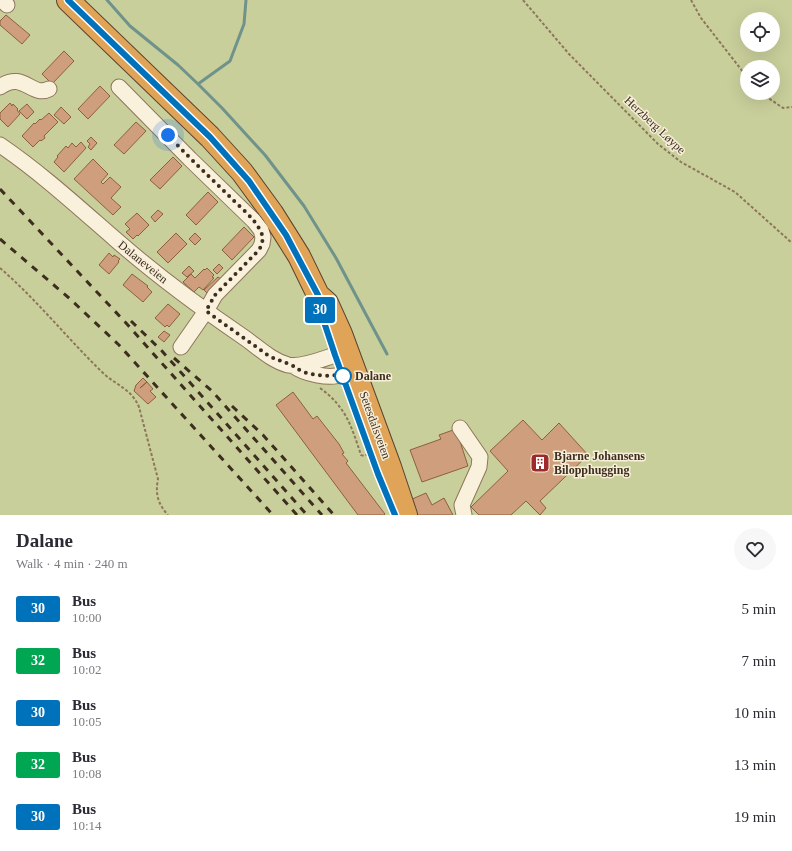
<!DOCTYPE html>
<meta charset="utf-8">
<style>
body{margin:0;font-family:Georgia,serif;background:#f7f7f7;color:#2b2b33;height:100vh;display:flex;flex-direction:column;font-size:15px;white-space:nowrap}
*{box-sizing:border-box;margin:0}
p{font-size:13px;color:#7c7c81}
.icon{flex:none;width:22px;height:22px;fill:none;stroke:currentColor;stroke-width:2;stroke-linecap:round;stroke-linejoin:round}
.map{position:relative;height:515px;overflow:hidden}
.panel{display:flex;flex-direction:column;background:#fff;flex:1}
.panel>*{flex:none}
.badge{padding:0 8px;border-radius:3px;font-size:14px;line-height:26px}
.fabs{position:absolute;left:740px;top:12px;display:grid;gap:8px}
.fabs a{display:grid;place-items:center;width:40px;height:40px;border-radius:50%;background:#fff;box-shadow:0 4px 16px #0002;font-size:20px}
.you{position:absolute;width:20px;height:20px;margin:-10px;border:3px solid #fff;border-radius:50%;background:#1a73e8;box-shadow:0 0 0 6px #1a73e833}
.map>.badge{position:absolute;translate:-50% -50%;box-shadow:0 0 0 2px #fff}
.round{display:grid;place-items:center;flex:none;width:42px;height:42px;border-radius:21px;background:#f7f7f7}
.overview{display:flex;align-items:center;justify-content:space-between;height:68px;padding:0 16px}
h1{font-size:19px;font-weight:700;line-height:30px}
ul{padding:0;list-style:none}
li{display:flex;align-items:center;gap:12px;height:52px;padding:0 16px}
li div{flex:1}
li b{display:block;font-size:15px}
li em{font-style:normal}
li .badge{min-width:44px;font-weight:700;text-align:center}
.map>svg:first-child{display:block}
</style>
<div class="map">
<svg width="792" height="515" viewBox="0 0 792 515">
<rect width="100%" height="100%" fill="#f0e4c8"/>
<path fill="#c9cf9b" fill-rule="evenodd" d="M 0,0 L 792,0 L 792,515 L 0,515 ZM 747,19 L 773,19 L 773,45 L 747,45 ZM 747,67 L 773,67 L 773,93 L 747,93 Z"/>
<g fill="none" stroke-linecap="round" stroke-linejoin="round">
<path stroke="#6f938a" stroke-width="3" d="M 107,0 L 130,26 L 178,65 L 198,84 L 222,108 L 265,155 L 304,206 L 336,258 L 387,354
M 198,84 L 230,61 L 244,24 L 246,0"/>
</g>
<path fill="#cf9f7d" stroke="#8d5f41" d="M 6,15 L 30,35 L 22,44 L 0,25 L 0,21 Z
M 64,51 L 74,61 L 52,84 L 42,74 Z
M 100,86 L 110,96 L 88,119 L 78,109 Z
M 10,103 L 12,106 L 13,104 L 18,109 L 17,110 L 20,114 L 8,127 L 0,119 L 0,113 Z
M 27,104 L 34,112 L 27,119 L 19,111 Z
M 61,107 L 71,117 L 64,124 L 54,115 Z
M 49,113 L 58,122 L 44,136 L 45,138 L 41,141 L 40,140 L 33,147 L 22,136 L 34,123 L 35,124 L 40,119 L 41,120 Z
M 136,122 L 146,131 L 124,154 L 114,145 Z
M 91,137 L 97,143 L 91,150 L 88,147 L 90,144 L 87,141 Z
M 81,142 L 86,148 L 64,172 L 54,162 L 58,157 L 57,156 L 66,146 L 68,148 L 72,143 L 76,147 Z
M 173,157 L 182,166 L 160,189 L 150,180 Z
M 93,159 L 108,174 L 101,182 L 103,184 L 110,177 L 121,187 L 111,198 L 121,207 L 113,215 L 74,179 Z
M 208,192 L 218,202 L 196,225 L 186,215 Z
M 158,210 L 163,214 L 155,222 L 151,217 Z
M 137,213 L 149,225 L 138,236 L 137,235 L 133,239 L 126,232 L 130,229 L 125,224 Z
M 244,227 L 254,237 L 232,260 L 222,250 Z
M 176,233 L 187,244 L 168,263 L 157,252 Z
M 195,233 L 201,239 L 195,245 L 189,239 Z
M 109,253 L 113,257 L 114,255 L 120,259 L 118,261 L 119,262 L 109,274 L 99,265 Z
M 219,264 L 223,268 L 217,274 L 213,270 Z
M 189,266 L 194,271 L 187,277 L 182,273 Z
M 207,268 L 214,275 L 212,277 L 214,278 L 203,290 L 199,287 L 194,292 L 183,282 L 191,274 L 195,278 L 204,269 L 205,270 Z
M 132,274 L 148,286 L 147,287 L 152,292 L 143,302 L 123,285 Z
M 218,277 L 222,280 L 209,295 L 204,290 Z
M 168,304 L 180,314 L 169,327 L 167,325 L 165,327 L 155,318 Z
M 164,331 L 170,335 L 164,342 L 158,337 Z
M 143,378 L 147,382 L 140,388 L 147,382 L 153,389 L 150,391 L 156,397 L 148,404 L 134,391 L 136,385 Z
M 293,392 L 313,419 L 317,416 L 339,444 L 344,453 L 342,454 L 348,461 L 346,463 L 385,514 L 384,515 L 358,515 L 276,405 Z
M 523,420 L 542,440 L 559,423 L 588,455 L 540,501 L 546,508 L 540,515 L 526,501 L 511,515 L 479,515 L 471,507 L 508,471 L 490,451 Z
M 456,429 L 468,466 L 422,482 L 410,450 L 441,439 L 439,435 Z
M 426,493 L 432,505 L 444,498 L 453,515 L 417,515 L 410,500 Z"/>
<g fill="none" stroke-linecap="round" stroke-linejoin="round">
<g stroke="#8d765c" stroke-width="17">
<path id="minor" d="M 2,0 L 7,5
M 0,87 C 23,70 32,98 49,89
M 119,87 L 190,159 L 254,221 L 261,230 L 263,237 L 262,244 L 259,250 L 215,295 L 206,311 L 181,347
M 0,145 C 41,173 77,206 115,239 C 155,274 198,306 242,336 C 257,346 270,360 288,365 C 302,368 322,359 335,355 L 352,362 C 349,366 345,372 342,374 C 330,380 303,373 294,366
M 460,428 L 480,457 L 479,467 L 462,505 L 464,515"/>
</g>
<g stroke="#5b4430" stroke-width="24">
<path id="highway" d="M 68,0 L 210,137 L 242,172 L 272,213 L 299,256 L 318,295 L 327,303 L 341,334 L 390,467 L 406,515"/>
</g>
<path stroke="#8d765c" stroke-width="2" stroke-dasharray="3 2" stroke-linecap="butt" d="M 523,0 L 569,54 L 658,144 L 681,162 L 735,192 L 792,243
M 691,0 L 701,18 L 747,77
M 761,93 L 783,108 L 792,107
M 0,268 C 37,300 67,338 102,372 C 115,385 131,388 139,407 L 158,479 C 155,494 158,504 168,515
M 320,388 C 346,407 351,425 361,455 L 364,456 L 368,454"/>
<use href="#minor" stroke="#faf1dc" stroke-width="15"/>
<use href="#highway" stroke="#e0a458" stroke-width="22"/>
<path stroke="#3d2e20" stroke-width="3" stroke-dasharray="7 7" stroke-linecap="butt" d="M 0,189 L 126,323 L 297,515
M 0,239 L 69,298 L 119,345 L 273,515
M 131,321 L 162,351 L 307,515
M 174,358 L 212,391 L 322,515
M 232,406 L 263,435 L 334,515"/>
</g>
<g fill="none" stroke-linecap="round" stroke-linejoin="round">
<g stroke="#fff" stroke-width="9">
<path id="line" d="M 68,0 L 210,137 L 249,181 L 286,235 L 318,295 L 319,307 L 335,355 L 378,474 L 395,515"/>
</g>
<use href="#line" stroke="#0072bc" stroke-width="6"/>
<path stroke="#3d2e20" stroke-width="4" stroke-dasharray="0 7.2" d="M 168,135 C 188,157 210,177 231,198 C 241,208 253,217 260,230 C 264,237 263,243 259,250 L 215,295 L 206,311 L 269,356 C 277,360 285,362 293,366 C 296,367 298,369 301,371 C 314,376 329,377 342,374 L 343,376"/>
</g>
<defs>
<g id="building-square" transform="scale(1)"><rect x="-9" y="-9" width="18" height="18" rx="4" fill="#9e2a2b" stroke="#f7eed8"/><path d="M-4-6H4V6H1V3H-1V6H-4ZM-2.5-4.3h1.7v1.8h-1.7ZM.8-4.3h1.7v1.8H.8ZM-2.5-1h1.7V.8h-1.7ZM.8-1h1.7V.8H.8Z" fill="#fff"/></g>
</defs>
<g fill-rule="evenodd">
<use href="#building-square" x="540" y="463"/>
</g>
<circle fill="#fff" stroke="#0072bc" stroke-width="2" cx="343" cy="376" r="8"/>
<g text-anchor="middle" dominant-baseline="central" stroke-width="3" stroke-linejoin="round" paint-order="stroke">
<g font-size="12" fill="#3d2e20" stroke="#f7eed8">
<text transform="translate(655 125) rotate(43)">Herzberg Løype</text>
<text transform="translate(143 262) rotate(39)">Dalaneveien</text>
<text transform="translate(375 425) rotate(70)">Setesdalsveien</text>
</g>
<g font-size="12" font-weight="bold" fill="#3d2e20" stroke="#f7eed8" text-anchor="start">
<text x="355" y="376">Dalane</text>
</g>
<g font-size="12" font-weight="bold" fill="#3d2e20" stroke="#f7eed8" text-anchor="start">
<text x="554" y="456">Bjarne Johansens<tspan x="554" dy="14">Bilopphugging</tspan></text>
</g>
</g>
</svg>
<div class="fabs">
<a><svg class="icon" aria-label="locate" viewBox="0 0 24 24"><circle cx="12" cy="12" r="6"/><path d="M12 2v4M12 18v4M2 12h4M18 12h4"/></svg></a>
<a><svg class="icon" aria-label="layers" viewBox="0 0 24 24"><path d="M12 4l9 5-9 5-9-5zM3 14l9 5 9-5"/></svg></a>
</div>
<div class="you" style="left:168px;top:135px"></div>
<b class="badge" style="left:320px;top:310px;background:#0072bc;color:#fff">30</b>
</div>
<section class="panel">
<div class="overview"><div><h1>Dalane</h1><p>Walk · 4 min · 240 m</p></div><a class="round"><svg class="icon" aria-label="heart" viewBox="0 0 24 24"><path d="M12 20l-8-8c-3-5 5-10 8-4 3-6 11-1 8 4z"/></svg></a></div>
<ul>
<li><span class="badge" style="background:#0072bc;color:#fff">30</span><div><b>Bus</b><p>10:00</p></div><em>5 min</em></li>
<li><span class="badge" style="background:#00a651;color:#fff">32</span><div><b>Bus</b><p>10:02</p></div><em>7 min</em></li>
<li><span class="badge" style="background:#0072bc;color:#fff">30</span><div><b>Bus</b><p>10:05</p></div><em>10 min</em></li>
<li><span class="badge" style="background:#00a651;color:#fff">32</span><div><b>Bus</b><p>10:08</p></div><em>13 min</em></li>
<li><span class="badge" style="background:#0072bc;color:#fff">30</span><div><b>Bus</b><p>10:14</p></div><em>19 min</em></li>
</ul>
</section>
